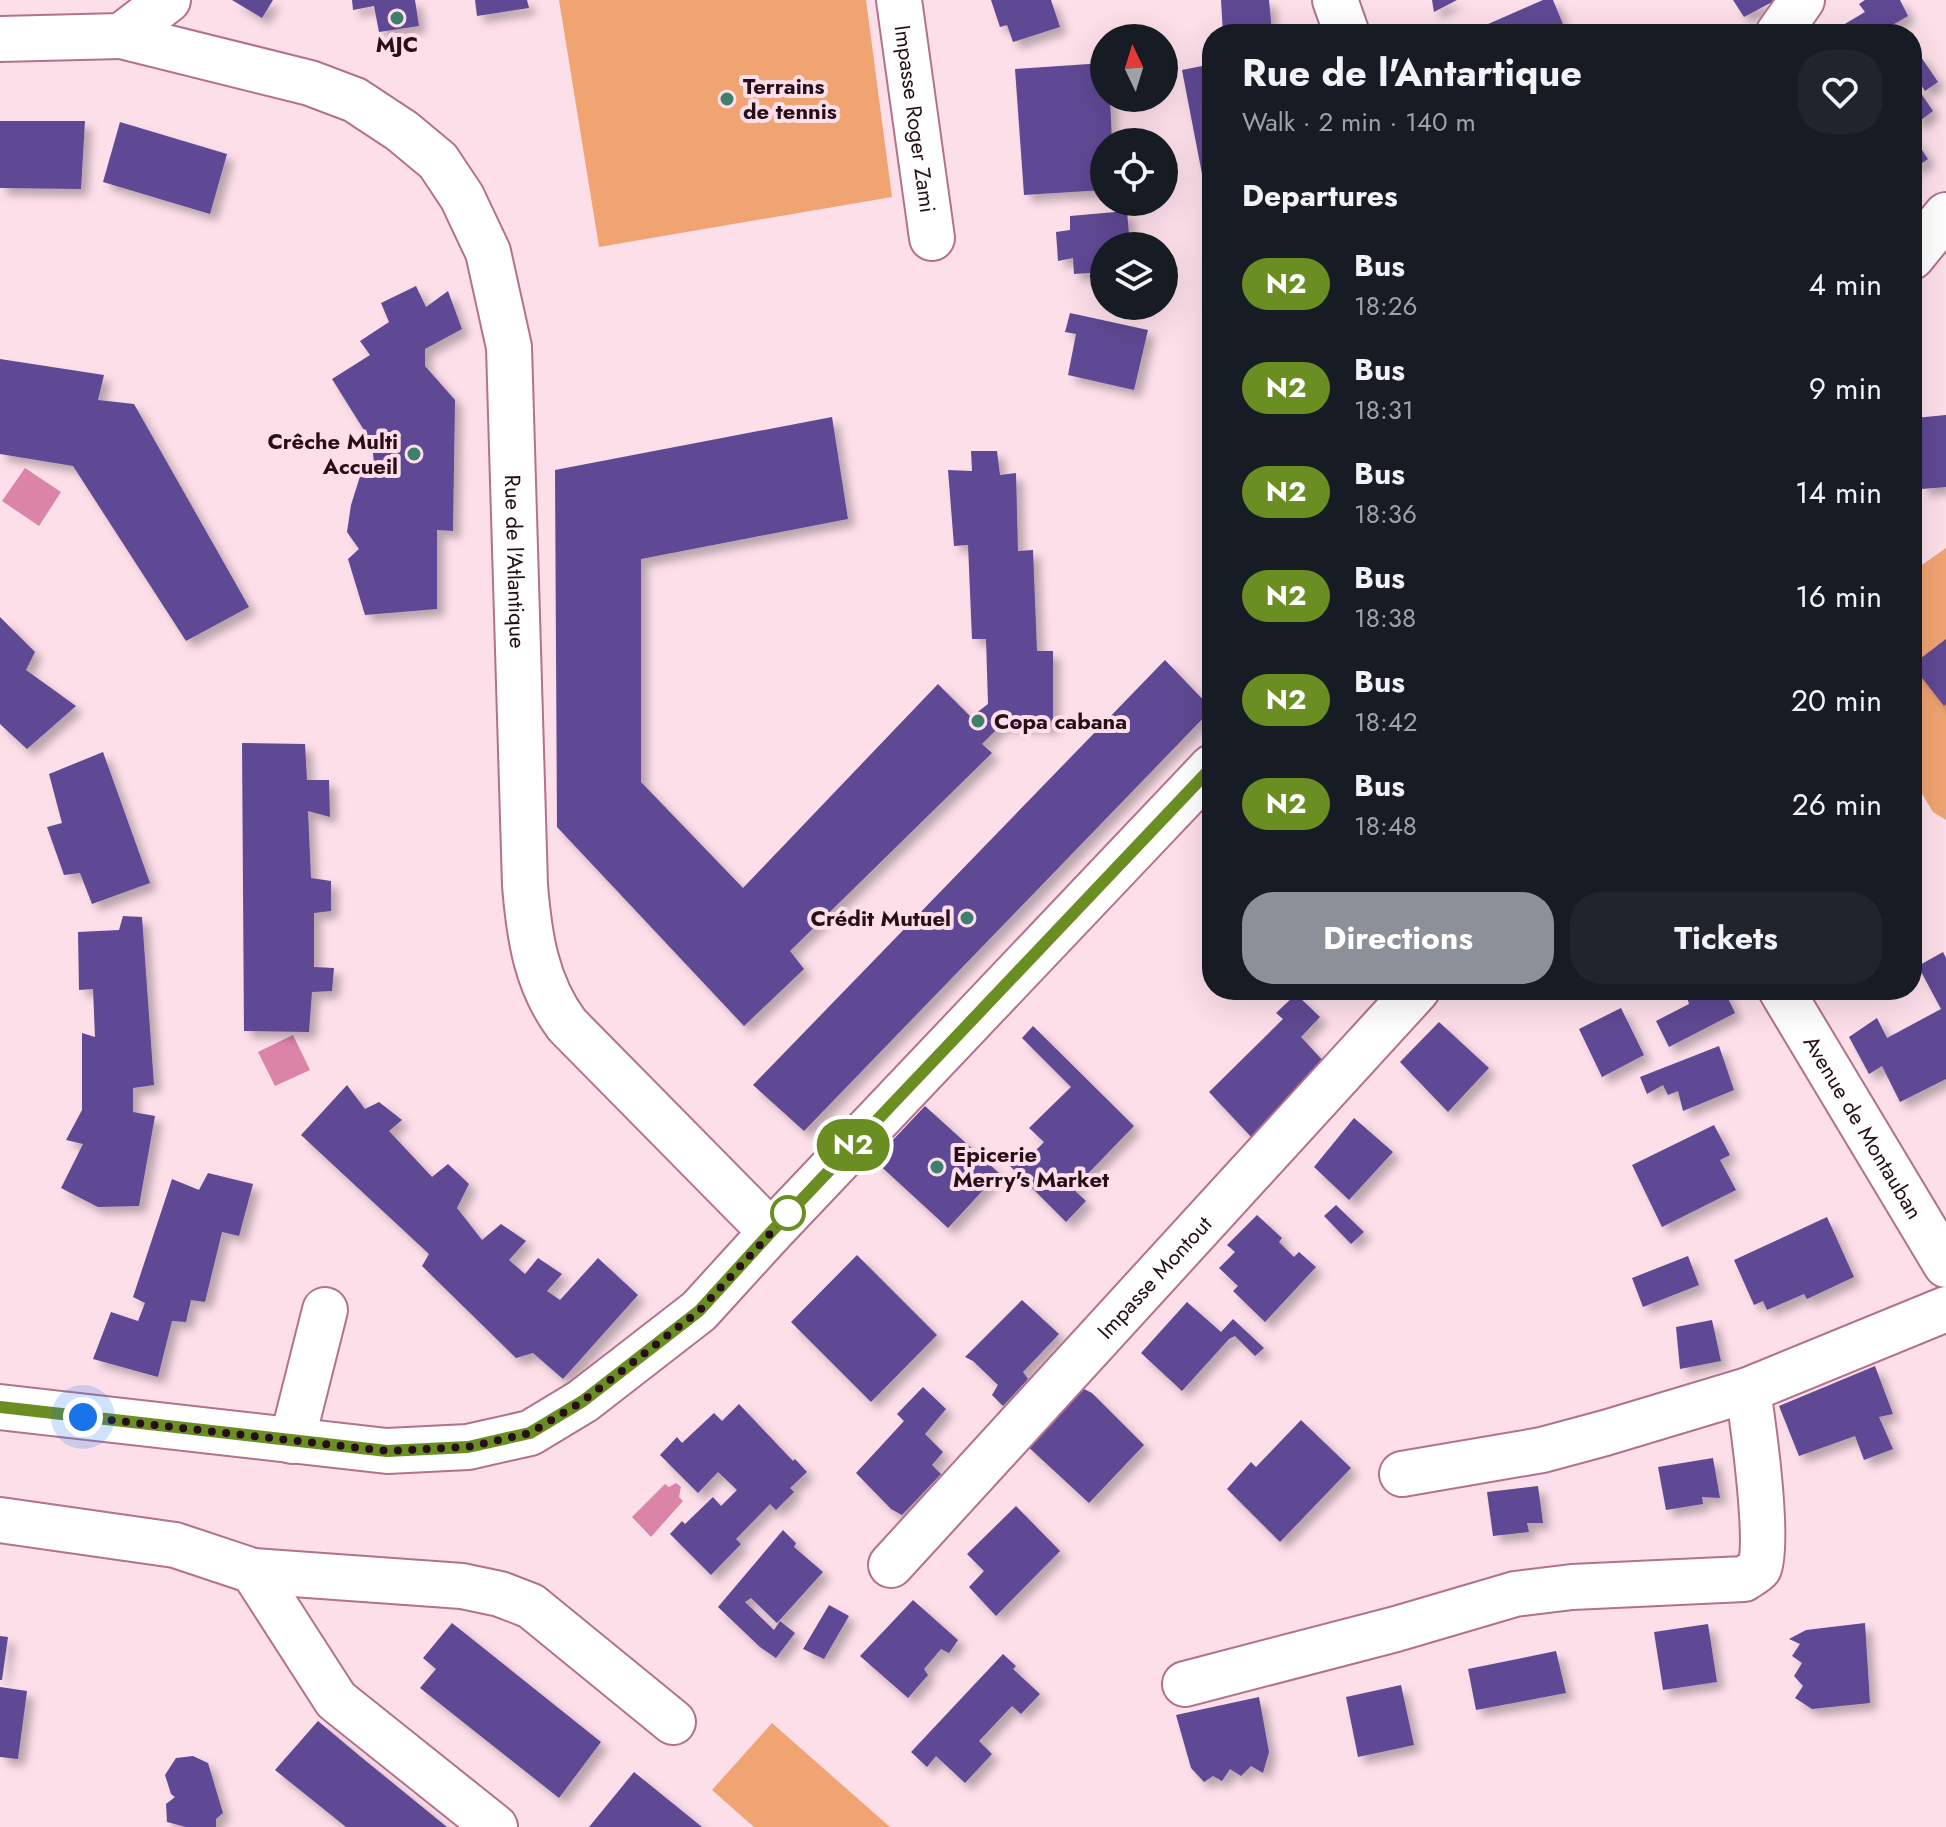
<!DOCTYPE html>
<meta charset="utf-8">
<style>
body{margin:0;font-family:Jost,sans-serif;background:#20242c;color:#f1f3f6;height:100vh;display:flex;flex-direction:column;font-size:30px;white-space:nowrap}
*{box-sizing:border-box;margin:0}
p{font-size:26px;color:#9ea1a6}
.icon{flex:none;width:44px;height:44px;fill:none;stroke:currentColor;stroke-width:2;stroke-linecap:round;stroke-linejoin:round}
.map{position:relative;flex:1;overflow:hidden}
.drawer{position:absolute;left:1202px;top:24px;width:720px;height:976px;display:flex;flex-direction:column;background:#171b24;border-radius:32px;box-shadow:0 8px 32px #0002}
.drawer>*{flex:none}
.badge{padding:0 16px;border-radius:26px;font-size:28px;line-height:52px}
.needle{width:52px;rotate:356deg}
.controls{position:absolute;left:1090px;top:24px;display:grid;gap:16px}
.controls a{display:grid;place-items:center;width:88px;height:88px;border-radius:50%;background:#171b24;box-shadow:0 8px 32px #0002;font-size:40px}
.you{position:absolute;width:40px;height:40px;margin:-20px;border:6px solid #fff;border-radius:50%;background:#1a73e8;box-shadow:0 0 0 12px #1a73e833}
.map>.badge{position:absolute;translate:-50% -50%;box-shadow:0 0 0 4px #fff}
h2{padding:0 40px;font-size:30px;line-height:72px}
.round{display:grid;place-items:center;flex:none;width:84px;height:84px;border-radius:32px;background:#20242c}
.head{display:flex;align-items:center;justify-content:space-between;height:136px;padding:0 40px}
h1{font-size:38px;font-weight:700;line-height:60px}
.button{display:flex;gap:16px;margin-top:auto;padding:16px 40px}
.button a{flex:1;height:92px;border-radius:32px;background:#8c9099;color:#fff;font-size:32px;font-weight:700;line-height:92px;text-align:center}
.button a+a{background:#20242c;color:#f1f3f6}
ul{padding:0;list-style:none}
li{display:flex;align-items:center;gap:24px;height:104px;padding:0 40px}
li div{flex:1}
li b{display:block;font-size:30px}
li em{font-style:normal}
li .badge{min-width:88px;font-weight:700;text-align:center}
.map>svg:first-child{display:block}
</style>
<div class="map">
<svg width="1946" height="1827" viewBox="0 0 1946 1827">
<defs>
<filter id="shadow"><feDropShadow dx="7" dy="7" stdDeviation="4" flood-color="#0004"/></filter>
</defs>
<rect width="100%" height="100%" fill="#fddfea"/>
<path fill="#f0a472" d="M 559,0 L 866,0 L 892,197 L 599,247 Z
M 1946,548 L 1946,820 L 1933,812 L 1912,777 L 1912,572 Z
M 772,1723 L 890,1827 L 754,1827 L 712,1790 Z"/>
<path fill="#dc83a8" d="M 25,468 L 61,492 L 39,526 L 2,501 Z
M 293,1035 L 310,1070 L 275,1086 L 258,1052 Z
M 676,1483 L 681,1487 L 679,1497 L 683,1501 L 651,1537 L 632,1517 L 665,1484 L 669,1487 Z"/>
<path fill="#5e4994" filter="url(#shadow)" d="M 232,0 L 273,0 L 262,18 Z
M 352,0 L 415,0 L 419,26 L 379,32 L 374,6 L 353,10 Z
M 475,0 L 527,0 L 529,8 L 477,16 Z
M 991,0 L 1051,0 L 1060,27 L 1013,42 L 1007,25 L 1000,27 Z
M 1221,0 L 1269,0 L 1272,32 L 1223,34 Z
M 1432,0 L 1457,0 L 1434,12 Z
M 1543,0 L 1553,0 L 1567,34 L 1482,34 L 1479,28 Z
M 1733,0 L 1776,0 L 1744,17 Z
M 1865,0 L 1900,0 L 1908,16 L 1882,31 L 1883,34 L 1841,34 L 1838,28 L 1865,12 L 1859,4 Z
M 1919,54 L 1938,82 L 1925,91 L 1912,71 L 1912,59 Z
M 1104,63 L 1104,98 L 1110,98 L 1112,142 L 1104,142 L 1104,190 L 1024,195 L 1015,69 Z
M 1212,64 L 1212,199 L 1207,200 L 1182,70 Z
M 1912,80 L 1933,111 L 1917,123 L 1912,115 Z
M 0,121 L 85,121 L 81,189 L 0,188 Z
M 120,122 L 227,154 L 210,214 L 103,182 Z
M 1912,135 L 1928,159 L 1912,170 Z
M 1127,211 L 1130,246 L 1104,246 L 1104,272 L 1074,274 L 1073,258 L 1058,261 L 1056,232 L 1070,230 L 1070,216 Z
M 416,286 L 426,307 L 448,291 L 462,329 L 425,349 L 425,366 L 455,400 L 453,531 L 437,530 L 437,609 L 365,615 L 348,559 L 359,549 L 347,532 L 351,505 L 361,473 L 374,464 L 372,443 L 332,379 L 370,355 L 360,341 L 389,322 L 381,303 Z
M 1070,313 L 1148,330 L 1134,390 L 1068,375 L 1076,334 L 1065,332 Z
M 0,359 L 104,375 L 98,400 L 134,404 L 249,607 L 186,641 L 73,466 L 0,454 Z
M 1946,415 L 1946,487 L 1922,489 L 1915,418 Z
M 832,417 L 848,519 L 641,559 L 641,782 L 743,888 L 938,684 L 971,717 L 988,704 L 986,639 L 972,639 L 968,545 L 954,546 L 948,470 L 972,471 L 971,451 L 997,451 L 1000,475 L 1016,473 L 1018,551 L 1033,550 L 1037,651 L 1053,651 L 1053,727 L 1001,725 L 982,744 L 992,753 L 790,951 L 804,969 L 744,1026 L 557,827 L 555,470 Z
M 0,617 L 35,652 L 26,670 L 76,706 L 27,749 L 0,724 Z
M 1946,639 L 1946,704 L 1944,706 L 1912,665 Z
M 1165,660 L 1212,709 L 804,1131 L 753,1085 Z
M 242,743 L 305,744 L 307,780 L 329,780 L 330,817 L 308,811 L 311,878 L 331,881 L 331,911 L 314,913 L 314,967 L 334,968 L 332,991 L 312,992 L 309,1032 L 244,1031 Z
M 103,752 L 150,883 L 92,904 L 80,873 L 64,875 L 47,827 L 62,823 L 49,774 Z
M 123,916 L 142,917 L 154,1085 L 133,1088 L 133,1112 L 155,1116 L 139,1206 L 98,1207 L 61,1188 L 83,1144 L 66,1140 L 82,1110 L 82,1033 L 95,1037 L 93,989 L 79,990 L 78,932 L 119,930 Z
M 1943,952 L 1946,958 L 1946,1079 L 1900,1102 L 1882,1066 L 1869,1074 L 1849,1037 L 1877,1018 L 1887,1038 L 1941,1009 L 1918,966 Z
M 1701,990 L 1724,990 L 1735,1013 L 1669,1047 L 1656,1021 L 1689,1004 L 1687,997 Z
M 1296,994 L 1320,1017 L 1301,1037 L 1327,1065 L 1254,1140 L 1209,1092 L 1283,1019 L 1276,1013 Z
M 1621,1008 L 1644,1055 L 1602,1077 L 1579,1029 Z
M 1439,1022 L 1489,1068 L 1448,1112 L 1400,1062 Z
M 1033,1026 L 1134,1126 L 1073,1189 L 1086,1201 L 1066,1222 L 1007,1163 L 1023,1146 L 1032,1154 L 1044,1142 L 1029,1128 L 1071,1087 L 1022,1038 Z
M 1719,1046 L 1734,1090 L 1683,1111 L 1678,1091 L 1668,1095 L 1663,1085 L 1647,1094 L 1640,1077 Z
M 347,1085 L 365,1109 L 379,1102 L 402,1120 L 389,1131 L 432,1177 L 448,1164 L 469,1184 L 457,1208 L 482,1240 L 501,1224 L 526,1241 L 509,1260 L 525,1274 L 538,1258 L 562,1274 L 547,1291 L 560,1300 L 598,1258 L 638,1295 L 563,1379 L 533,1353 L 516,1358 L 422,1266 L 429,1254 L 301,1135 Z
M 925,1106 L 999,1173 L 948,1228 L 874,1160 Z
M 1354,1118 L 1393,1152 L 1349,1200 L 1314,1167 Z
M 1714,1125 L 1730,1155 L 1720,1160 L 1736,1190 L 1662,1227 L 1632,1165 Z
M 208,1173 L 253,1184 L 239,1236 L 222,1232 L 205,1302 L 191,1300 L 186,1322 L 172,1321 L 158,1377 L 93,1359 L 111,1312 L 138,1321 L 145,1303 L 133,1297 L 172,1179 L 199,1190 Z
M 1336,1205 L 1364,1232 L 1351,1244 L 1324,1216 Z
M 1257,1215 L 1282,1238 L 1279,1242 L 1294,1257 L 1299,1252 L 1316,1267 L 1265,1322 L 1233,1291 L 1238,1286 L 1219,1268 L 1235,1252 L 1227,1245 Z
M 1827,1217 L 1854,1277 L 1807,1299 L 1804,1294 L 1767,1310 L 1763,1301 L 1754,1305 L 1734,1260 Z
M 857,1255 L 937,1335 L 871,1402 L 791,1322 Z
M 1688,1256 L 1699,1285 L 1643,1307 L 1632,1278 Z
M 1022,1300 L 1059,1334 L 1023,1372 L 1028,1379 L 1003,1406 L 992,1395 L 998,1385 L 973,1361 L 965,1357 Z
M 1187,1302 L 1221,1332 L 1233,1319 L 1264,1348 L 1255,1356 L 1235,1336 L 1229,1339 L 1182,1391 L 1141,1353 Z
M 1712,1320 L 1721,1361 L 1680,1369 L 1676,1327 Z
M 1875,1366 L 1893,1414 L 1879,1417 L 1893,1449 L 1864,1460 L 1855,1436 L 1799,1456 L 1779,1406 Z
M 923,1387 L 946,1409 L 925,1434 L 943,1452 L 932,1465 L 941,1474 L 902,1515 L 891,1509 L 856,1473 L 904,1421 L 897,1414 Z
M 1084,1389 L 1092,1393 L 1144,1445 L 1089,1503 L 1024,1443 L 1048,1419 L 1052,1423 Z
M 739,1404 L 793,1461 L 795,1459 L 807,1472 L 790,1488 L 794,1492 L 776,1510 L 770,1504 L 736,1539 L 741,1544 L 711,1575 L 670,1534 L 682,1521 L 685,1524 L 713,1497 L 721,1506 L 737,1490 L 718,1472 L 698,1493 L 660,1455 L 677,1437 L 682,1443 L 714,1413 L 722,1421 Z
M 1301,1420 L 1351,1468 L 1280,1542 L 1227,1489 L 1251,1462 L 1256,1467 Z
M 1713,1458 L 1720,1498 L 1702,1497 L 1703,1504 L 1666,1510 L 1658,1467 Z
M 1538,1486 L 1543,1523 L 1527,1523 L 1529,1532 L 1493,1536 L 1487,1492 Z
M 1016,1506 L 1060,1551 L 996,1616 L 969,1587 L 984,1571 L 967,1554 Z
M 783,1530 L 796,1543 L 794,1547 L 823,1572 L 777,1623 L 751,1598 L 745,1602 L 774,1630 L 780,1621 L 795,1633 L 776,1658 L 760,1647 L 718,1607 Z
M 913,1600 L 958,1640 L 949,1653 L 941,1649 L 924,1669 L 928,1675 L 908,1698 L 860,1656 Z
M 829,1605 L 849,1616 L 824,1659 L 803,1649 Z
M 452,1623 L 601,1742 L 559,1798 L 420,1688 L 436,1669 L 423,1658 Z
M 1865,1623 L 1870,1703 L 1812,1709 L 1795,1698 L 1803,1686 L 1794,1676 L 1802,1663 L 1792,1656 L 1800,1644 L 1789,1639 L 1806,1630 Z
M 1708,1624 L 1717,1682 L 1663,1690 L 1654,1632 Z
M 0,1636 L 8,1637 L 2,1680 L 0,1680 Z
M 1556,1651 L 1566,1693 L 1476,1710 L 1468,1669 Z
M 1003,1654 L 1016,1666 L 1013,1669 L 1040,1694 L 1021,1714 L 1012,1706 L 979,1741 L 992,1754 L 965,1783 L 936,1756 L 927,1767 L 911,1752 Z
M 1401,1685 L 1414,1745 L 1358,1757 L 1346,1697 Z
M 0,1687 L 27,1691 L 18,1759 L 0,1757 Z
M 1259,1697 L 1269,1752 L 1263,1773 L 1251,1766 L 1241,1776 L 1230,1769 L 1222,1781 L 1213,1776 L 1204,1782 L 1191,1768 L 1176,1715 Z
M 318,1721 L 361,1757 L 447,1827 L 346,1827 L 275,1770 Z
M 193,1756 L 208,1763 L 223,1813 L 216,1819 L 216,1827 L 186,1827 L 167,1822 L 166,1804 L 175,1797 L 171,1794 L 165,1775 L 176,1758 Z
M 634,1772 L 702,1827 L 589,1827 Z"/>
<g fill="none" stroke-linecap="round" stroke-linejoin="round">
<g stroke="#b3718c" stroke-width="48">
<g id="minor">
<path id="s1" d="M 899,0 L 932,238"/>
<path d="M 1778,34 L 1802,0"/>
<path id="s2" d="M 121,36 L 310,83 L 355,100 L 402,131 L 438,161 L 462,197 L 488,252 L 509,347 L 525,885 C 529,935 536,984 567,1025 L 771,1232"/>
<path d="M 0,39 L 121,36 L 168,0"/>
<path d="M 1912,257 L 1946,215"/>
<path d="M 0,1407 L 387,1451 L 468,1447 L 530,1433 L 583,1401 L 699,1311 L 771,1232 L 1212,767"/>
<path d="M 292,1441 L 325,1310"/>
<path d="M 1402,1474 L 1542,1450 L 1605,1433 L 1748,1390 L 1946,1309"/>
<path d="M 0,1520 L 175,1545 L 253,1571 L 336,1700 L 495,1827"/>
<path id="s3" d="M 891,1565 L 1417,990"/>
<path d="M 253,1571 L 462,1586 L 500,1594 L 531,1606 L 673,1722"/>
<path d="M 1185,1684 L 1396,1629 L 1515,1594 L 1572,1587 L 1744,1579 C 1748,1576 1756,1572 1759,1568 C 1771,1551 1752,1417 1748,1390"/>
</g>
</g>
<g stroke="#b3718c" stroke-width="48">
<g id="major">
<path d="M 1335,0 L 1347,34"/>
<path id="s4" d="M 1781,990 L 1946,1265"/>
</g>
</g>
<use href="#minor" stroke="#fff" stroke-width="44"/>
<use href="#major" stroke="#fff" stroke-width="44"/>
</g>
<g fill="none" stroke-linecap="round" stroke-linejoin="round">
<g stroke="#fff" stroke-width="18">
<path id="line" d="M 0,1407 L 387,1451 L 468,1447 L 530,1433 L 583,1401 L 699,1311 L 771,1232 L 1212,767"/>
</g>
<use href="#line" stroke="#6b8e23" stroke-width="12"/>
<path stroke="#270e19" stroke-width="8" stroke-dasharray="0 14.4" d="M 83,1417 L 387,1451 L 468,1447 L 530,1433 L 583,1401 L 699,1311 L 792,1210 L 788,1213"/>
</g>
<g fill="#3f7f6e" stroke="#fddfea" stroke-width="3">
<circle cx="397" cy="18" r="8"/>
<circle cx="727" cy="99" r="8"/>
<circle cx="414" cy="454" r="8"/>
<circle cx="978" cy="721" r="8"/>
<circle cx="967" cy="918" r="8"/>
<circle cx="937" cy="1167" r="8"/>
</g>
<circle fill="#fff" stroke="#6b8e23" stroke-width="4" cx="788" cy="1213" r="16"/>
<g text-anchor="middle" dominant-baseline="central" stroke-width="8" stroke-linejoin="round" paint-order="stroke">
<g font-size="22" font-weight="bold" fill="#270e19" stroke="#fddfea" text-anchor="start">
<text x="397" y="44" text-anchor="middle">MJC</text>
<text x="743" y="86">Terrains<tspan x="743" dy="25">de tennis</tspan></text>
<text x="398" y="441" text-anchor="end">Crêche Multi<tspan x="398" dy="25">Accueil</tspan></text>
<text x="994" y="721">Copa cabana</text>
<text x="951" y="918" text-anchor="end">Crédit Mutuel</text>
<text x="953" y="1154">Epicerie<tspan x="953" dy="25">Merry's Market</tspan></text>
</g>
<g font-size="22" fill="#270e19" stroke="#fddfea">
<text stroke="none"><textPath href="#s1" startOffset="120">Impasse Roger Zami</textPath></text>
<text stroke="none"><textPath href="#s2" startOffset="762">Rue de l'Atlantique</textPath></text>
<text stroke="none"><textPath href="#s4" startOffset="160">Avenue de Montauban</textPath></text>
<text stroke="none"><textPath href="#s3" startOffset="390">Impasse Montout</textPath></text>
</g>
</g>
</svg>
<div class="controls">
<a><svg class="needle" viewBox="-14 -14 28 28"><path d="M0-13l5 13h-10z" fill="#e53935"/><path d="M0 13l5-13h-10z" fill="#9ea1a6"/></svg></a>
<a><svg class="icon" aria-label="locate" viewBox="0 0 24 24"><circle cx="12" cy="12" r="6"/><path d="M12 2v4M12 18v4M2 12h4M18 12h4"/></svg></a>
<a><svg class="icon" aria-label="layers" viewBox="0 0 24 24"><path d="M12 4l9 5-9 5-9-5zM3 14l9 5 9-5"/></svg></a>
</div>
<div class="you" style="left:83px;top:1417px"></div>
<b class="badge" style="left:853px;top:1145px;background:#6b8e23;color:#fff">N2</b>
<section class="drawer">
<div class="head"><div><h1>Rue de l'Antartique</h1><p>Walk · 2 min · 140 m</p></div><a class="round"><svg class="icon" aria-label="heart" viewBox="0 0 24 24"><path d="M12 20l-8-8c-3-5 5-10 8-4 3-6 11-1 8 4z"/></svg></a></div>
<h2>Departures</h2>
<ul>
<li><span class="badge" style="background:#6b8e23;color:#fff">N2</span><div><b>Bus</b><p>18:26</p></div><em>4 min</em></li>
<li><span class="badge" style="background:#6b8e23;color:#fff">N2</span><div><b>Bus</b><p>18:31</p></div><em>9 min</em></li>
<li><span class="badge" style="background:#6b8e23;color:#fff">N2</span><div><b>Bus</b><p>18:36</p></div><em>14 min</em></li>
<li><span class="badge" style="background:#6b8e23;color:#fff">N2</span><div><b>Bus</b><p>18:38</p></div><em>16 min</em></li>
<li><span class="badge" style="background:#6b8e23;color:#fff">N2</span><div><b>Bus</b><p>18:42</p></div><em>20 min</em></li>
<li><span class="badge" style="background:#6b8e23;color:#fff">N2</span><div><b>Bus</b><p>18:48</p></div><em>26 min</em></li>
</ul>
<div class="button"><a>Directions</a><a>Tickets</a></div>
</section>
</div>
